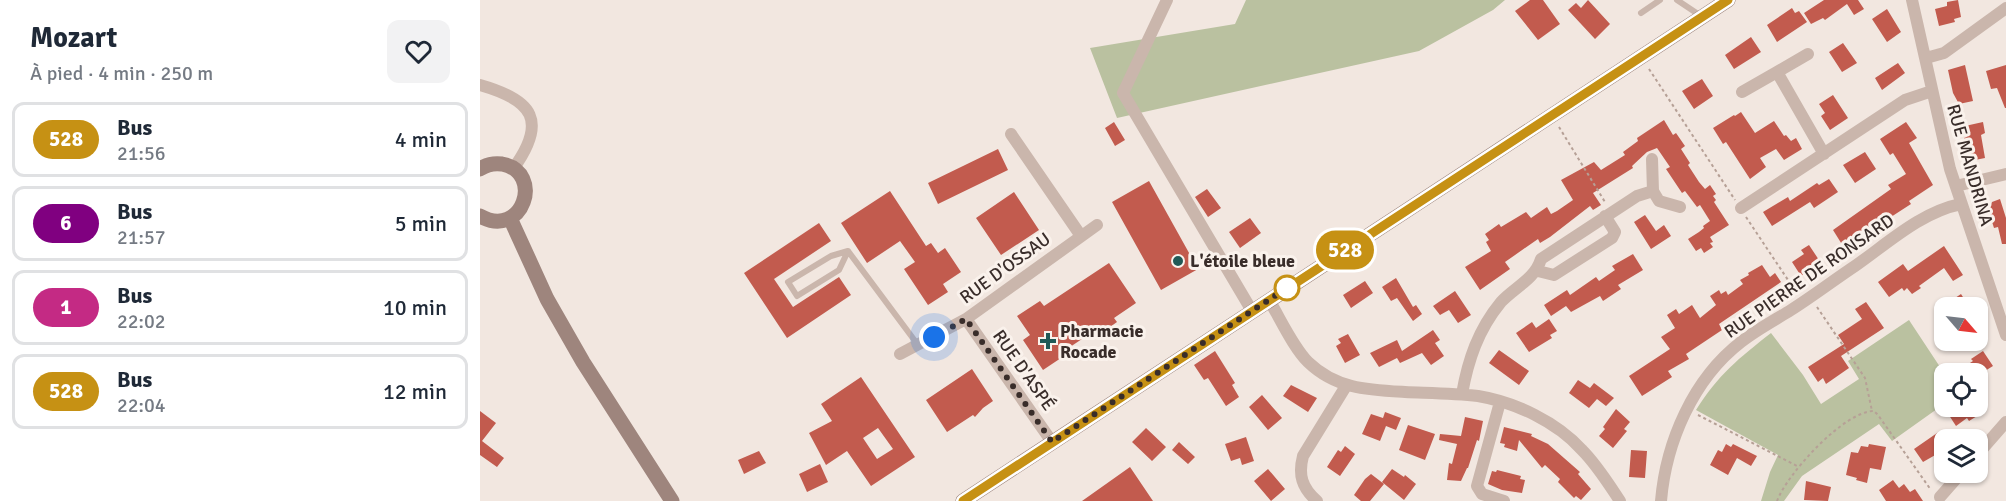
<!DOCTYPE html>
<html lang="fr">
<meta charset="utf-8">
<style>
body{margin:0;font-family:Signika,sans-serif;background:#f2f2f3;color:#1f2937;height:100vh;display:flex;flex-direction:column;font-size:22px;white-space:nowrap}
*{box-sizing:border-box;margin:0}
p{font-size:20px;color:#747a83}
.icon{flex:none;width:33px;height:33px;fill:none;stroke:currentColor;stroke-width:2;stroke-linecap:round;stroke-linejoin:round}
.map{position:relative;flex:1;overflow:hidden}
.side{display:flex;flex-direction:column;background:#fff;width:480px}
.side>*{flex:none}
.badge{padding:0 12px;border-radius:20px;font-size:21px;line-height:39px}
.needle{width:39px;rotate:118deg}
.controls{position:absolute;left:1454px;top:297px;display:grid;gap:12px}
.controls a{display:grid;place-items:center;width:54px;height:54px;border-radius:12px;background:#fff;box-shadow:0 2px 4px #0004;font-size:30px}
.you{position:absolute;width:30px;height:30px;margin:-15px;border:4px solid #fff;border-radius:50%;background:#1a73e8;box-shadow:0 0 0 9px #1a73e833}
.map>.badge{position:absolute;translate:-50% -50%;box-shadow:0 0 0 3px #fff}
.round{display:grid;place-items:center;flex:none;width:63px;height:63px;border-radius:12px;background:#f2f2f3}
.head{display:flex;align-items:center;justify-content:space-between;height:102px;padding:0 30px}
h1{font-size:28px;font-weight:700;line-height:45px}
ul{padding:0;list-style:none}
li{display:flex;align-items:center;gap:18px;height:75px;margin:0 12px 9px;padding:0 18px;border:3px solid #e0e1e3;border-radius:12px}
li div{flex:1}
li b{display:block;font-size:22px}
li em{font-style:normal}
li .badge{min-width:66px;font-weight:700;text-align:center}
main{display:flex;flex:1;min-height:0}
.map>svg:first-child{display:block}
</style>
<main>
<section class="side">
<div class="head"><div><h1>Mozart</h1><p>À pied · 4 min · 250 m</p></div><a class="round"><svg class="icon" aria-label="heart" viewBox="0 0 24 24"><path d="M12 20l-8-8c-3-5 5-10 8-4 3-6 11-1 8 4z"/></svg></a></div>
<ul>
<li><span class="badge" style="background:#c69114;color:#fff">528</span><div><b>Bus</b><p>21:56</p></div><em>4 min</em></li>
<li><span class="badge" style="background:#800080;color:#fff">6</span><div><b>Bus</b><p>21:57</p></div><em>5 min</em></li>
<li><span class="badge" style="background:#c42a84;color:#fff">1</span><div><b>Bus</b><p>22:02</p></div><em>10 min</em></li>
<li><span class="badge" style="background:#c69114;color:#fff">528</span><div><b>Bus</b><p>22:04</p></div><em>12 min</em></li>
</ul>
</section>
<div class="map">
<svg width="1526" height="501" viewBox="0 0 1526 501">
<rect width="100%" height="100%" fill="#f2e7e0"/>
<path fill="#bac1a0" d="M 766,0 L 1025,0 L 1013,10 L 939,51 L 637,118 L 610,48 L 755,24 Z
M 1429,320 L 1464,373 L 1464,404 L 1412,441 L 1399,424 L 1322,476 L 1304,501 L 1281,501 L 1290,472 L 1298,455 L 1216,410 C 1238,375 1259,358 1291,333 L 1323,375 L 1341,404 L 1379,379 L 1368,361 Z"/>
<path fill="#c25b4e" fill-rule="evenodd" d="M 1050,0 L 1063,0 L 1080,24 L 1058,40 L 1035,11 Z
M 1108,0 L 1130,24 L 1115,39 L 1088,10 L 1096,3 L 1101,8 Z
M 1344,0 L 1378,0 L 1384,9 L 1374,15 L 1367,4 L 1345,20 L 1343,18 L 1331,24 L 1324,13 Z
M 1478,0 L 1481,17 L 1474,19 L 1475,22 L 1459,26 L 1455,9 L 1467,6 L 1467,2 Z
M 1312,8 L 1315,13 L 1319,11 L 1327,22 L 1297,42 L 1287,25 Z
M 1407,9 L 1421,32 L 1407,42 L 1392,19 Z
M 1271,37 L 1281,52 L 1254,69 L 1245,55 Z
M 1363,43 L 1377,63 L 1362,72 L 1349,52 Z
M 1418,63 L 1425,73 L 1402,90 L 1395,78 Z
M 1485,65 L 1493,101 L 1479,104 L 1473,93 L 1468,70 Z
M 1526,65 L 1526,108 L 1525,108 L 1517,88 L 1511,89 L 1506,71 Z
M 1222,79 L 1233,96 L 1214,109 L 1202,91 Z
M 1353,95 L 1368,118 L 1350,130 L 1341,116 L 1345,113 L 1339,104 Z
M 1261,112 L 1275,133 L 1294,121 L 1304,136 L 1306,135 L 1311,141 L 1316,138 L 1322,149 L 1304,160 L 1296,149 L 1280,158 L 1286,167 L 1270,179 L 1246,142 L 1243,144 L 1233,128 L 1254,115 L 1255,116 Z
M 1184,120 L 1193,135 L 1196,133 L 1205,146 L 1201,149 L 1210,163 L 1208,165 L 1219,182 L 1225,189 L 1230,185 L 1236,194 L 1233,196 L 1236,200 L 1234,202 L 1249,225 L 1230,237 L 1233,242 L 1230,243 L 1233,247 L 1224,253 L 1221,248 L 1216,251 L 1208,239 L 1219,232 L 1224,228 L 1223,226 L 1230,221 L 1220,205 L 1217,207 L 1205,191 L 1202,193 L 1186,169 L 1190,167 L 1177,148 L 1167,152 L 1152,166 L 1153,168 L 1113,193 L 1121,205 L 1113,210 L 1110,206 L 1070,237 L 1060,243 L 1058,239 L 1025,262 L 1030,269 L 1000,290 L 985,267 L 1011,251 L 1006,242 L 1009,240 L 1005,234 L 1019,224 L 1021,227 L 1046,212 L 1051,218 L 1067,207 L 1071,214 L 1077,211 L 1093,200 L 1081,180 L 1114,162 L 1121,170 L 1145,155 L 1143,152 L 1158,141 L 1157,138 Z
M 634,122 L 645,140 L 635,146 L 625,128 Z
M 1426,122 L 1437,138 L 1429,143 L 1453,185 L 1429,201 L 1431,204 L 1380,237 L 1379,235 L 1363,246 L 1353,230 L 1411,189 L 1408,185 L 1426,174 L 1413,153 L 1410,155 L 1400,139 Z
M 1503,122 L 1505,133 L 1501,135 L 1505,158 L 1490,161 L 1484,138 L 1487,137 L 1485,126 Z
M 518,149 L 528,170 L 458,204 L 448,183 Z
M 1385,152 L 1396,169 L 1375,183 L 1363,165 Z
M 1349,179 L 1358,192 L 1334,208 L 1330,202 L 1292,226 L 1283,212 L 1308,197 L 1310,201 L 1337,183 L 1339,185 Z
M 669,181 L 718,269 L 681,290 L 632,202 Z
M 727,189 L 741,208 L 728,217 L 715,197 Z
M 410,191 L 446,246 L 451,243 L 458,253 L 465,248 L 481,272 L 463,284 L 468,292 L 448,305 L 424,269 L 435,262 L 420,241 L 387,263 L 361,223 Z
M 534,192 L 559,230 L 521,255 L 496,218 Z
M 1520,199 L 1526,218 L 1526,244 L 1522,244 L 1518,227 L 1514,228 L 1507,206 L 1511,206 L 1512,202 Z
M 1165,215 L 1176,231 L 1184,225 L 1191,236 L 1171,249 L 1154,222 Z
M 770,218 L 781,233 L 760,248 L 749,232 Z
M 339,223 L 351,241 L 294,279 L 313,307 L 359,277 L 371,295 L 307,338 L 264,273 Z
M 1329,245 L 1341,263 L 1321,276 L 1312,262 L 1324,254 L 1321,250 Z
M 1464,246 L 1483,275 L 1473,281 L 1464,268 L 1439,286 L 1441,288 L 1432,294 L 1427,288 L 1424,291 L 1422,288 L 1409,297 L 1398,282 L 1423,264 L 1428,271 Z
M 1153,254 L 1163,270 L 1138,285 L 1141,289 L 1123,301 L 1120,296 L 1091,312 L 1086,306 L 1071,316 L 1064,305 L 1087,290 L 1090,295 L 1116,277 L 1119,281 L 1135,270 L 1132,266 Z
M 629,263 L 656,303 L 634,318 L 637,322 L 620,334 L 617,329 L 590,347 L 593,350 L 563,370 L 543,340 L 550,335 L 537,316 L 560,301 L 564,306 Z
M 1282,265 L 1290,277 L 1295,273 L 1301,282 L 1239,324 L 1242,330 L 1206,354 L 1209,359 L 1188,371 L 1192,377 L 1162,396 L 1149,376 L 1190,349 L 1181,337 L 1195,328 L 1187,315 L 1196,309 L 1199,314 L 1212,305 L 1220,318 L 1236,305 L 1230,296 L 1239,290 L 1241,294 L 1246,291 L 1248,295 L 1263,284 L 1260,280 L 1269,275 L 1268,273 Z
M 916,278 L 933,307 L 936,305 L 942,314 L 933,321 L 917,298 L 911,301 L 902,287 Z
M 885,281 L 893,293 L 871,308 L 863,295 Z
M 975,291 L 991,315 L 978,323 L 969,310 L 960,315 L 953,306 Z
M 1481,294 L 1490,308 L 1460,308 Z
M 1386,302 L 1404,328 L 1361,356 L 1369,368 L 1346,384 L 1343,378 L 1338,382 L 1328,367 L 1364,344 L 1358,335 L 1382,319 L 1375,309 Z
M 1069,319 L 1077,331 L 1070,335 L 1072,338 L 1049,352 L 1036,333 L 1052,322 L 1056,328 Z
M 953,330 L 960,340 L 955,343 L 964,356 L 951,365 L 942,353 L 920,363 L 917,358 L 899,367 L 890,353 L 917,340 L 922,351 Z
M 868,334 L 880,355 L 865,363 L 856,346 L 861,343 L 858,339 Z
M 1019,350 L 1049,371 L 1039,385 L 1009,363 Z
M 735,351 L 755,383 L 752,385 L 759,397 L 746,406 L 728,378 L 724,380 L 714,365 Z
M 1503,351 L 1513,366 L 1500,374 L 1473,374 L 1493,361 L 1491,359 Z
M 492,369 L 513,401 L 503,408 L 495,417 L 493,415 L 467,432 L 446,400 Z
M 381,377 L 435,457 L 391,486 L 367,451 L 346,465 L 329,433 L 352,421 L 341,404 ZM 398,428 L 413,449 L 397,459 L 383,438 Z
M 1098,380 L 1110,388 L 1114,383 L 1134,398 L 1126,406 L 1117,399 L 1109,408 L 1089,393 Z
M 811,385 L 837,398 L 828,412 L 803,396 Z
M 782,395 L 802,418 L 788,430 L 769,407 Z
M 1463,406 L 1497,406 L 1502,413 L 1489,421 L 1487,418 L 1476,426 Z
M 1136,409 L 1150,422 L 1144,429 L 1147,431 L 1133,448 L 1119,436 L 1125,429 L 1123,427 Z
M 0,411 L 16,423 L 2,441 L 24,458 L 17,467 L 0,455 Z
M 905,412 L 921,418 L 916,430 L 906,426 L 900,441 L 882,434 L 891,414 L 903,418 Z
M 985,417 L 1003,421 L 999,441 L 997,440 L 988,468 L 987,468 L 981,481 L 967,480 L 969,463 L 972,464 L 977,444 L 959,440 L 960,434 L 981,436 Z
M 928,425 L 955,434 L 945,460 L 919,450 Z
M 1024,427 L 1052,434 L 1051,436 L 1068,444 L 1100,472 L 1098,474 L 1111,489 L 1101,500 L 1096,496 L 1094,498 L 1078,482 L 1080,479 L 1065,465 L 1062,468 L 1039,440 L 1037,451 L 1024,447 L 1025,444 L 1020,443 Z
M 666,428 L 686,447 L 672,461 L 652,442 Z
M 1460,431 L 1464,437 L 1464,450 L 1443,462 L 1434,449 Z
M 766,437 L 774,461 L 762,465 L 760,458 L 751,461 L 745,444 Z
M 699,442 L 715,457 L 708,464 L 692,450 Z
M 1246,444 L 1251,447 L 1253,444 L 1277,456 L 1271,466 L 1257,458 L 1248,475 L 1230,465 L 1238,450 L 1242,452 Z
M 1389,444 L 1406,447 L 1401,470 L 1390,468 L 1387,483 L 1376,480 L 1377,478 L 1366,475 L 1371,452 L 1378,453 L 1381,446 L 1388,447 Z
M 865,446 L 875,454 L 860,476 L 847,467 L 858,450 L 861,452 Z
M 1151,450 L 1167,451 L 1165,478 L 1149,477 Z
M 279,451 L 286,463 L 264,474 L 258,460 Z
M 340,464 L 348,482 L 327,492 L 319,474 Z
M 650,467 L 673,501 L 602,501 Z
M 788,469 L 805,489 L 791,501 L 774,481 Z
M 912,469 L 924,477 L 925,475 L 936,484 L 924,500 L 902,482 Z
M 1017,470 L 1041,476 L 1040,479 L 1045,480 L 1042,493 L 1022,490 L 1008,484 L 1012,471 L 1016,472 Z
M 891,474 L 904,484 L 890,501 L 881,501 L 874,495 L 885,479 Z
M 1413,480 L 1419,488 L 1424,484 L 1430,492 L 1435,489 L 1443,501 L 1406,501 L 1399,490 Z
M 1326,481 L 1351,487 L 1348,501 L 1324,500 Z"/>
<g fill="none" stroke-linecap="round" stroke-linejoin="round">
<path stroke="#b6a096" stroke-width="2" stroke-dasharray="3 3" stroke-linecap="butt" d="M 1169,69 L 1255,200
M 1079,127 L 1125,202
M 1266,217 L 1316,292
M 1337,307 L 1385,378 L 1392,411
M 1218,415 L 1319,467
M 1297,501 C 1307,474 1364,411 1394,411 L 1398,415 L 1451,490"/>
<path stroke="#cab6ac" stroke-width="6" d="M 1197,0 L 1221,16
M 1161,13 L 1180,0
M 368,251 L 359,270 L 317,296 L 308,282 L 351,256 L 368,251 L 438,345"/>
<path stroke="#cab6ac" stroke-width="12" d="M 687,0 L 643,93 L 772,311
M 1432,0 L 1470,169 L 1526,335
M 1328,54 L 1297,72 L 1344,154
M 1446,58 L 1464,53 L 1526,8
M 0,85 C 53,100 68,121 33,169
M 1262,92 L 1297,72
M 531,134 L 601,236
M 1172,159 L 1173,191 L 1179,201 L 1200,207
M 1476,186 L 1526,174
M 1261,208 L 1425,100 L 1452,91
M 1058,271 L 1074,275 L 1132,238 L 1135,232 L 1125,216
M 789,300 C 800,318 813,347 828,362 C 856,389 888,390 925,392 C 949,393 974,393 998,396 C 1035,402 1077,422 1102,450 C 1117,465 1128,483 1140,501
M 486,319 L 572,442
M 420,354 L 486,319 L 617,225
M 982,394 C 988,360 998,330 1021,302 C 1035,287 1055,279 1061,259 L 1157,196 L 1173,191
M 1020,402 L 997,486 L 1002,494 L 1024,501
M 1497,455 L 1526,422
M 1460,497 L 1482,472
M 837,501 C 822,488 818,475 823,456 L 866,386
M 1181,501 C 1186,442 1213,379 1261,342 C 1276,330 1295,320 1311,310 C 1333,296 1354,280 1375,266 C 1408,243 1441,212 1481,204"/>
<path stroke="#9e857d" stroke-width="15" d="M 0,169 C 7,164 14,163 22,164 C 65,172 43,240 0,216
M 30,218 L 67,299 L 103,362 L 192,501
M 483,501 L 1248,0"/>
</g>
<g fill="none" stroke-linecap="round" stroke-linejoin="round">
<g stroke="#fff" stroke-width="14">
<path id="line" d="M 483,501 L 1248,0"/>
</g>
<use href="#line" stroke="#c69114" stroke-width="9"/>
<path stroke="#392d2a" stroke-width="6" stroke-dasharray="0 10.8" d="M 454,337 L 486,319 L 572,442 L 807,288"/>
</g>
<g fill="#215956" stroke="#faf2ec" stroke-width="2">
<circle cx="698" cy="261" r="6"/>
<path d="M565 332h6v6h6v6h-6v6h-6v-6h-6v-6h6z"/>
</g>
<circle fill="#fff" stroke="#c69114" stroke-width="3" cx="807" cy="288" r="12"/>
<g text-anchor="middle" dominant-baseline="central" stroke-width="6" stroke-linejoin="round" paint-order="stroke">
<g font-size="18" fill="#392d2a" stroke="#faf2ec">
<text transform="translate(1490 165) rotate(74)">RUE MANDRINA</text>
<text transform="translate(525 268) rotate(-36)">RUE D'OSSAU</text>
<text transform="translate(1329 276) rotate(-35)">RUE PIERRE DE RONSARD</text>
<text transform="translate(544 370) rotate(55)">RUE D'ASPÉ</text>
</g>
<g font-size="18" font-weight="bold" fill="#392d2a" stroke="#faf2ec" text-anchor="start">
<text x="710" y="261">L'étoile bleue</text>
<text x="580" y="331">Pharmacie<tspan x="580" dy="21">Rocade</tspan></text>
</g>
</g>
</svg>
<div class="controls">
<a><svg class="needle" viewBox="-14 -14 28 28"><path d="M0-13l5 13h-10z" fill="#e53935"/><path d="M0 13l5-13h-10z" fill="#747a83"/></svg></a>
<a><svg class="icon" aria-label="locate" viewBox="0 0 24 24"><circle cx="12" cy="12" r="6"/><path d="M12 2v4M12 18v4M2 12h4M18 12h4"/></svg></a>
<a><svg class="icon" aria-label="layers" viewBox="0 0 24 24"><path d="M12 4l9 5-9 5-9-5zM3 14l9 5 9-5"/></svg></a>
</div>
<div class="you" style="left:454px;top:337px"></div>
<b class="badge" style="left:865px;top:250px;background:#c69114;color:#fff">528</b>
</div>
</main>
